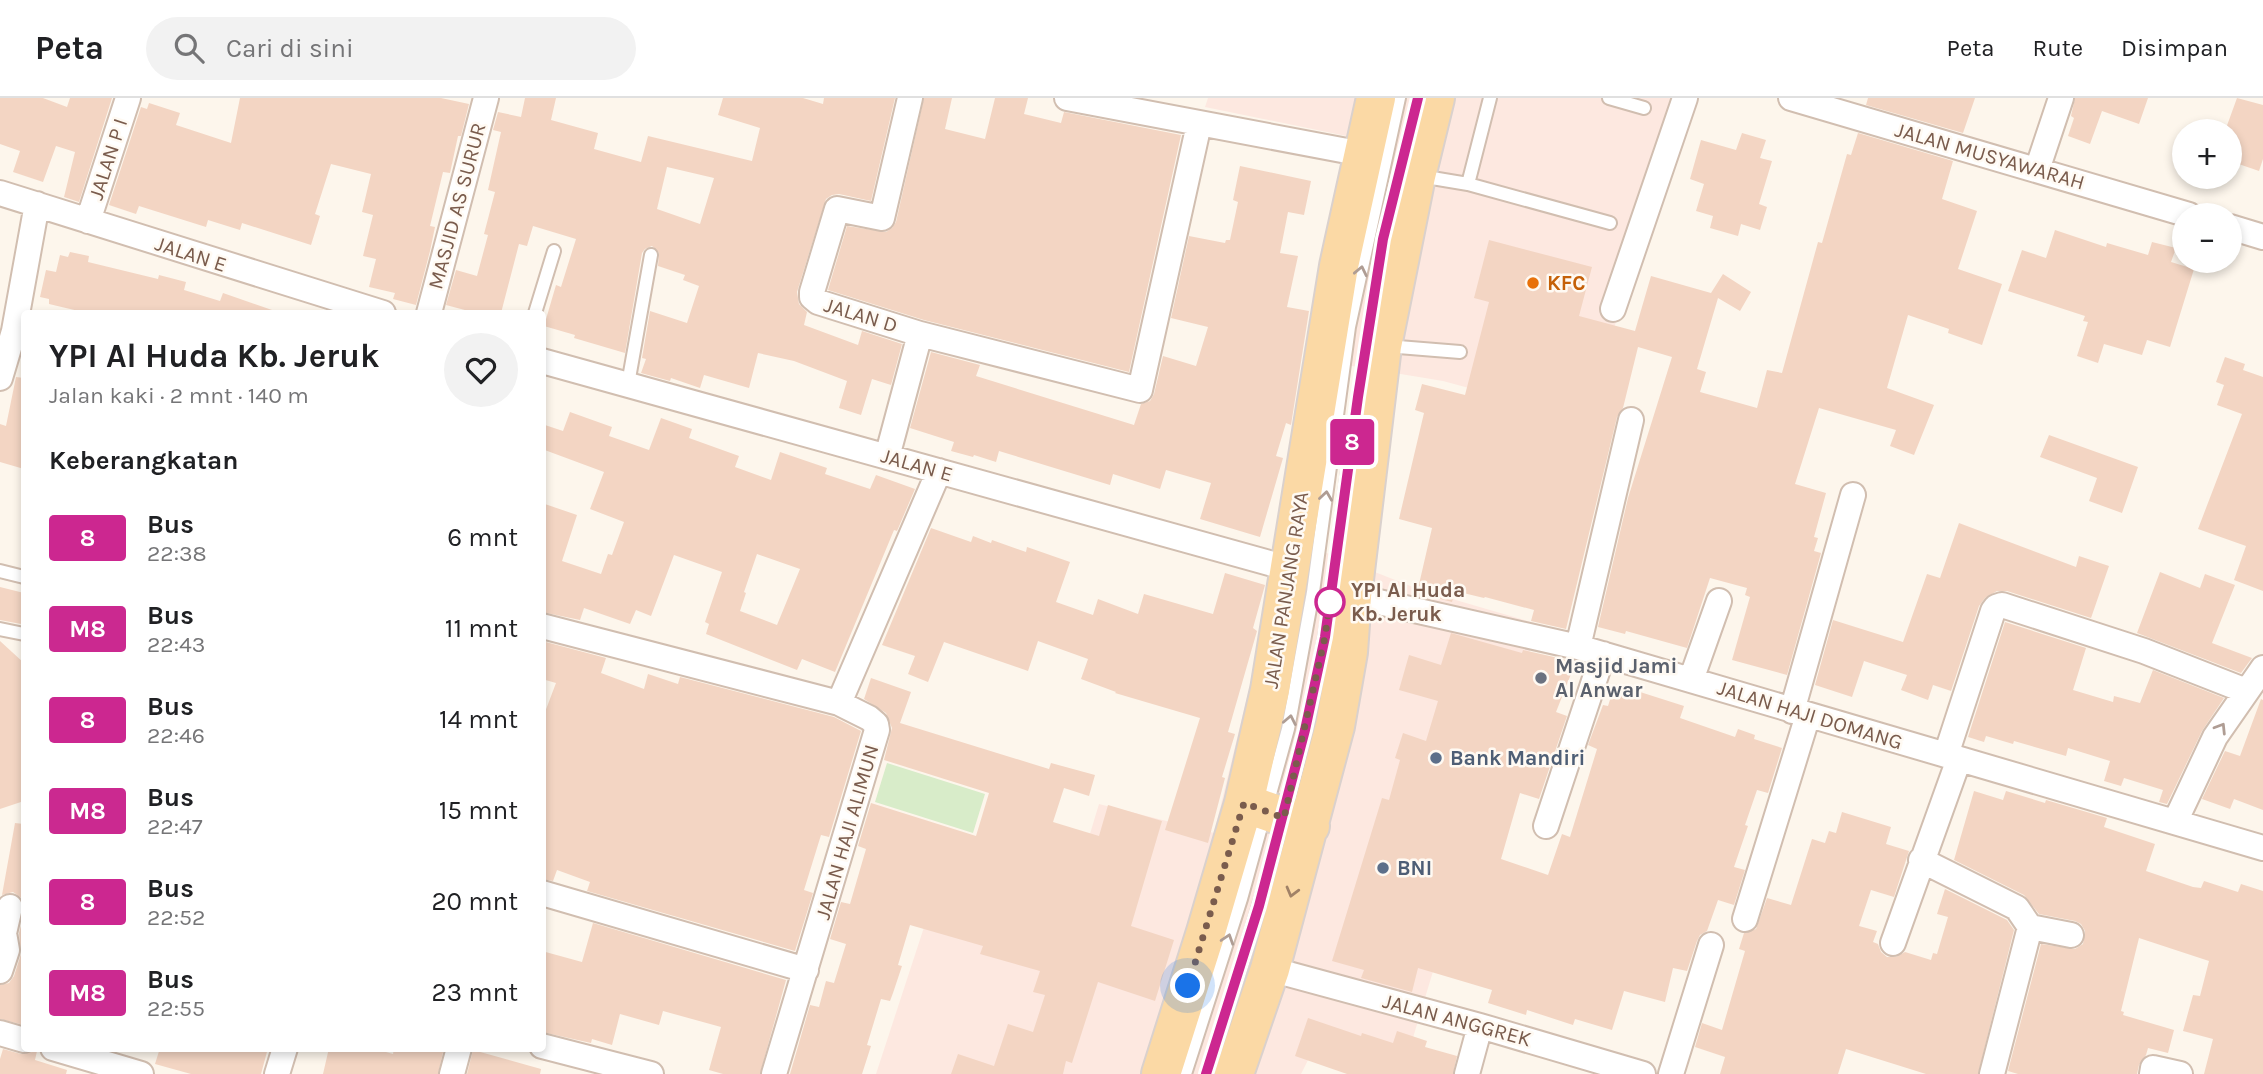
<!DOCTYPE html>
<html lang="id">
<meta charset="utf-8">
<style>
body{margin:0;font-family:Karla,sans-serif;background:#f2f2f2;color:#202124;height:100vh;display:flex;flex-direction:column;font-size:26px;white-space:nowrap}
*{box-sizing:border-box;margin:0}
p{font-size:23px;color:#757577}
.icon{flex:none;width:38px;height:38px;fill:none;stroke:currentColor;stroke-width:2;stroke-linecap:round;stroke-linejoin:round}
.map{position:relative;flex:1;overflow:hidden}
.details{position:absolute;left:21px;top:212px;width:525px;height:742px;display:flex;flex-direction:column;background:#fff;border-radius:7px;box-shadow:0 4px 10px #0003}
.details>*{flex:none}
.badge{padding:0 14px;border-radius:5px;font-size:24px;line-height:46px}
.tools{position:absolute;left:2172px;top:21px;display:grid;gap:14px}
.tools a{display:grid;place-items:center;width:70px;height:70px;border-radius:50%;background:#fff;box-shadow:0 4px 10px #0003;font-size:35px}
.you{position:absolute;width:35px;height:35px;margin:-18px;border:5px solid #fff;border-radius:50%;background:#1a73e8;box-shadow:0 0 0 10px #1a73e833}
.map>.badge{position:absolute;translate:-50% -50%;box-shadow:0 0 0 4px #fff}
h2{padding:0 28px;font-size:26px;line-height:63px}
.round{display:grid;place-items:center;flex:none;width:74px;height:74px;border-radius:37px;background:#f2f2f2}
.overview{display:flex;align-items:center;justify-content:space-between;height:119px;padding:0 28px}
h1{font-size:33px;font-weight:700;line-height:52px}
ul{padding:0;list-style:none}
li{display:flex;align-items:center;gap:21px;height:91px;padding:0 28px}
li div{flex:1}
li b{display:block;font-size:26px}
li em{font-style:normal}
li .badge{min-width:77px;font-weight:700;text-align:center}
header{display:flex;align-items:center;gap:42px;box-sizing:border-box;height:98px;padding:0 35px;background:#fff;border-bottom:2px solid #e0e0e0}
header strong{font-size:33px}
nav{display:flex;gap:38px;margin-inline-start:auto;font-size:24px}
.search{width:490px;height:63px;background:#f2f2f2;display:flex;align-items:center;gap:18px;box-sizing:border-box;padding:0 24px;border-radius:38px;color:#757577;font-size:26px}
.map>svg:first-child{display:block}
</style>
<header>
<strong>Peta</strong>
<div class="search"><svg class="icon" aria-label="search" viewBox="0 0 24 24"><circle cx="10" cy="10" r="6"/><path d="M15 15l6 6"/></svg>Cari di sini</div>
<nav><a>Peta</a><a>Rute</a><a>Disimpan</a></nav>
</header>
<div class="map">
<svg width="2263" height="976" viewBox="0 0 2263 976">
<rect width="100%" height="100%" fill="#fdf6ec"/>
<path fill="#fde8e0" d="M 1208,0 L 1692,0 L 1583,321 L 1443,283 L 1310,261 L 1356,40 L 1205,9 Z
M 1286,439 L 1418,491 L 1538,526 L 1402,976 L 1308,962 L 1301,976 L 876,976 L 947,759 L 1072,795 L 1099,706 L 1214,735 Z"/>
<path fill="#d8ecc9" d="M 887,665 L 985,696 L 973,735 L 875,704 Z"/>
<path fill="#f3d5c3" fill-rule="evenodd" d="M 0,0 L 43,0 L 67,9 L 70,0 L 112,0 L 79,104 L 64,99 L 75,54 L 56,48 L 43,84 L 13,74 L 20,53 L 0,46 Z
M 240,0 L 441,0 L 469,6 L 461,38 L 458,38 L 450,75 L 443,74 L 430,128 L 435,129 L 430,153 L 416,207 L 393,201 L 395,195 L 369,189 L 376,161 L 363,158 L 373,117 L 362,114 L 371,76 L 331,66 L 315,116 L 320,118 L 311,147 L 242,125 L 240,132 L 208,122 L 206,129 L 139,108 L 136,116 L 109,107 L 141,9 L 147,11 L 149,5 L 180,15 L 176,27 L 231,45 Z
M 525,0 L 556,0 L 551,22 L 598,35 L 594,51 L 641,64 L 648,38 L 752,63 L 760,30 L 718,17 L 723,0 L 803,0 L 823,6 L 824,0 L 895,0 L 871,103 L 839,96 L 832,97 L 826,101 L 797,194 L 799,206 L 807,214 L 804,227 L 858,247 L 862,233 L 902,246 L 891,287 L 872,281 L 861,317 L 839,310 L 847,283 L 794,263 L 758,255 L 749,290 L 704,277 L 700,290 L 671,280 L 670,283 L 641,275 L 646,261 L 642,260 L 650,213 L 687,225 L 699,188 L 683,182 L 685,177 L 658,168 L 659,155 L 652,148 L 645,151 L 642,155 L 625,255 L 574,240 L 575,237 L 544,228 L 556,187 L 561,189 L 576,141 L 533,128 L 527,148 L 519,146 L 501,215 L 476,215 L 446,207 L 456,172 L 477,178 L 488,137 L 484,136 L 495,94 L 488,92 L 501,34 L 493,32 L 498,14 L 521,19 ZM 667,69 L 714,80 L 700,126 L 657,111 Z
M 924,0 L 952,0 L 945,31 L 985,41 L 995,0 L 1028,0 L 1024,16 L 1061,25 L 1064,14 L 1181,37 L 1129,274 L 924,222 L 828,192 L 847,128 L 886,134 L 892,130 L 896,124 Z
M 1868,0 L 1975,0 L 1963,35 L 1866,7 Z
M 2075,0 L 2148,0 L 2139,26 L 2102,13 L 2090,46 L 2068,38 L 2074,20 L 2071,18 Z
M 2237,0 L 2263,7 L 2263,61 L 2259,73 L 2230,63 L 2230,33 L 2225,33 Z
M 1742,35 L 1766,42 L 1760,60 L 1772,63 L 1759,106 L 1767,109 L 1760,132 L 1741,126 L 1738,138 L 1710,130 L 1713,118 L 1696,113 L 1704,86 L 1690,81 L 1701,42 L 1736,52 Z
M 1858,35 L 1953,63 L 1942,101 L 1977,113 L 1958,171 L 2002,186 L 1982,247 L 1948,235 L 1949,231 L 1908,217 L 1887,290 L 1934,307 L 1914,357 L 1890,348 L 1896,332 L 1819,310 L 1795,386 L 1826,395 L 1814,439 L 1818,440 L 1814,453 L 1821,455 L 1787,577 L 1732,562 L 1750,499 L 1745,497 L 1747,490 L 1710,480 L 1687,550 L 1626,533 L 1625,536 L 1598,529 L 1628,400 L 1672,259 L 1638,249 L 1623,310 L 1617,319 L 1566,531 L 1531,523 L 1534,512 L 1485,499 L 1484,500 L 1455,493 L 1452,504 L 1417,495 L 1432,430 L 1399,421 L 1424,315 L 1415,312 L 1422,286 L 1465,297 L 1489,204 L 1474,200 L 1489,142 L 1592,169 L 1579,218 L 1635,233 L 1651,178 L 1711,195 L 1723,176 L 1751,194 L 1740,213 L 1718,200 L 1697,271 L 1706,274 L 1700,294 L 1757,310 L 1767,272 L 1782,275 L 1818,144 L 1822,145 L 1847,56 L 1851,57 Z
M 1240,68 L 1311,83 L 1304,117 L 1288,114 L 1280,155 L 1298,158 L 1287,209 L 1309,213 L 1291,327 L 1286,325 L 1276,358 L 1283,360 L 1260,439 L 1200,421 L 1211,385 L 1166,372 L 1160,391 L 1113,376 L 1110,387 L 999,353 L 996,364 L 974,357 L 973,359 L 951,353 L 954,344 L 910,330 L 931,254 L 980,267 L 976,278 L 1134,327 L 1141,306 L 1150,303 L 1154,296 L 1163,258 L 1196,268 L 1208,229 L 1171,220 L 1189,138 L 1225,145 L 1226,142 L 1230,142 L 1238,104 L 1233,102 Z
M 2055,132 L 2106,149 L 2107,145 L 2148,157 L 2152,144 L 2176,150 L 2171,164 L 2194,171 L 2170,249 L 2147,242 L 2142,257 L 2104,246 L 2098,265 L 2077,258 L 2088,224 L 2083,223 L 2085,218 L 2008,193 L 2022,152 L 2046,160 Z
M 70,154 L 89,158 L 88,164 L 158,181 L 159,177 L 186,184 L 184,192 L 220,203 L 223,195 L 272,212 L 272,215 L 87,215 L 49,206 L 49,201 L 40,199 L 46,172 L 56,174 L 60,157 L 68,159 Z
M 2225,259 L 2245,266 L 2243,272 L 2263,279 L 2263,493 L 2234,482 L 2246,448 L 2198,431 L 2242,316 L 2217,307 L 2224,287 L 2216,284 Z
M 16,279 L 24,280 L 24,371 L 0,364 L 0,326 L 6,328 Z
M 570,314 L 612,329 L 609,338 L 649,352 L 661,320 L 692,331 L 689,340 L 739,358 L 735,369 L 771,382 L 780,354 L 827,370 L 825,376 L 870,391 L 876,377 L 915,391 L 897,433 L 894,432 L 835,574 L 802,561 L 797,572 L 706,536 L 709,526 L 705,524 L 722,474 L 674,457 L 651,518 L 636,512 L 630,526 L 584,510 L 580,522 L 542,514 L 542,405 L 577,417 L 562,463 L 601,476 L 608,456 L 612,457 L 624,424 L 590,411 L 604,374 L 542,351 L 542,326 L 563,333 ZM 757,456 L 800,471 L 777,527 L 740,513 L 746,495 L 744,494 Z
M 2049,337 L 2138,369 L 2122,415 L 2089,403 L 2097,380 L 2040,359 Z
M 1959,425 L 2076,469 L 2079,458 L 2109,468 L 2091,520 L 2007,493 L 1997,493 L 1985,500 L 1979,508 L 1951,593 L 1933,587 L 1928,602 L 1901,592 L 1907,577 L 1864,563 L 1852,599 L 1815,587 L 1833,522 L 1903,544 L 1927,476 L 1940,480 Z
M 931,430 L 971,444 L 973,438 L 991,445 L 992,442 L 1026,454 L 1027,449 L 1070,464 L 1056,504 L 1093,517 L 1098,501 L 1138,516 L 1144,496 L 1213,516 L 1225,475 L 1265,487 L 1253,530 L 1257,533 L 1228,634 L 1235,636 L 1222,679 L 1225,680 L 1208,745 L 1165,732 L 1200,620 L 1115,595 L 1116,594 L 1081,581 L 1088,561 L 1038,543 L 1028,573 L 944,544 L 928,584 L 908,576 L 915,558 L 882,547 Z
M 2160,474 L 2200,490 L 2205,476 L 2235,487 L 2212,545 L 2252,560 L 2241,575 L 2137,535 Z
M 0,489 L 24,495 L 21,526 L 0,522 Z
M 2005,524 L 2086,550 L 2073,592 L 2113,604 L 2114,598 L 2140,605 L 2153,572 L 2224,600 L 2202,633 L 2167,706 L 2159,704 L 2163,692 L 2124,680 L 2121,688 L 2104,683 L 2110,663 L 2068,650 L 2066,658 L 2014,643 L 2013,646 L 1986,638 L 1984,644 L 1968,639 Z
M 1451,535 L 1522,555 L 1523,552 L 1563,561 L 1575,566 L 1556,614 L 1567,618 L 1539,701 L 1520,695 L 1501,761 L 1548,777 L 1562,736 L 1570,739 L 1597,651 L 1588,647 L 1603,607 L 1608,608 L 1615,586 L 1684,608 L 1680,620 L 1735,639 L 1738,631 L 1755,637 L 1754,641 L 1782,650 L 1768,695 L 1757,692 L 1745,727 L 1748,728 L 1734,769 L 1745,772 L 1734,807 L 1718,802 L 1707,833 L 1700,837 L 1697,843 L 1687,873 L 1673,870 L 1665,904 L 1624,893 L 1612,932 L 1575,921 L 1573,927 L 1527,912 L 1526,917 L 1488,905 L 1492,892 L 1418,870 L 1412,894 L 1361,880 L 1364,872 L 1332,863 L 1382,700 L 1389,702 L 1400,662 L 1395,660 L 1403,635 L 1426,643 L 1438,603 L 1399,592 L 1409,557 L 1441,567 Z
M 0,543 L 24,565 L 24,703 L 0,711 Z
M 542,543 L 606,560 L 601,575 L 644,591 L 648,576 L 678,586 L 680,579 L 834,619 L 861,633 L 829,739 L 821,737 L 804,792 L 813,795 L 795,853 L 587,793 L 590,784 L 557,772 L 553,783 L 542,781 L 542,622 L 556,585 L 542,581 Z
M 871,580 L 911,594 L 900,625 L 1049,671 L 1051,665 L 1095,677 L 1089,698 L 1064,690 L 1053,724 L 1099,738 L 1108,707 L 1162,723 L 1131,828 L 1174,842 L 1155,903 L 1098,884 L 1072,965 L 1066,963 L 1063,976 L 951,976 L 958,956 L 994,968 L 1008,926 L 1033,934 L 1045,897 L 1033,894 L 1040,873 L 980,856 L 983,848 L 910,827 L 898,867 L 902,868 L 893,895 L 890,903 L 881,901 L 867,947 L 871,948 L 862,976 L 790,976 L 810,907 L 819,909 L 826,883 L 834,885 L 846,846 L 830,841 L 841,804 L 850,806 L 866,751 L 858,748 L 871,705 L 976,738 L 989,695 L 884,662 L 892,630 L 886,615 L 864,601 Z
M 2261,601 L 2263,602 L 2263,712 L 2234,701 L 2230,711 L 2202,701 L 2225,653 L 2240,658 Z
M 1974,693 L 2003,702 L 2006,693 L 2045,705 L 2046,702 L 2107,720 L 2104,729 L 2155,746 L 2146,773 L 2193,789 L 2201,790 L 2204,783 L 2238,794 L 2241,786 L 2263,793 L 2263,976 L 2204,976 L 2213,941 L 2183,933 L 2193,897 L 2200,898 L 2209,863 L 2139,840 L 2121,913 L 2124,914 L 2123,917 L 2174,932 L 2168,955 L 2148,950 L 2146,957 L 2139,967 L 2137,976 L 2018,976 L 2008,973 L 2041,846 L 2075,851 L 2083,846 L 2085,833 L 2081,826 L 2075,823 L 2039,816 L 2024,797 L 1954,762 Z
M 1842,714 L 1891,729 L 1886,746 L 1909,753 L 1894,799 L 1871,792 L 1859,828 L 1877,833 L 1873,844 L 1878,846 L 1881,854 L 1887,859 L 1896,859 L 1905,854 L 1931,862 L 1933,855 L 1937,856 L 1948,819 L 1937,816 L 1945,791 L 2007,822 L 2014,832 L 1978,976 L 1926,976 L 1846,951 L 1838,976 L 1720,976 L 1725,959 L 1695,949 L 1702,925 L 1722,932 L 1745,853 L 1739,851 L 1744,835 L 1756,831 L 1767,800 L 1791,807 L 1812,741 L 1825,745 L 1829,733 L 1836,735 Z
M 15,725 L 24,726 L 24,802 L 13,794 L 2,797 Z
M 22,824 L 24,825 L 24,927 L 0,921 L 0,887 L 9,885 L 14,878 L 21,856 L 19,835 Z
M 593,825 L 786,882 L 760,976 L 723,976 L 709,972 L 721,929 L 663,913 L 659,927 L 620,916 L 612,947 L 592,941 L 591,945 L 542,934 L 542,853 L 582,864 Z
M 1308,920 L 1361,938 L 1362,935 L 1393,945 L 1397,933 L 1427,943 L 1425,949 L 1457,958 L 1453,976 L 1347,976 L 1295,958 Z
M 160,950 L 268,950 L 261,976 L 191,976 L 155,966 Z
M 329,950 L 372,950 L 393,956 L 394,950 L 444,950 L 438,976 L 323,976 Z
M 3,951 L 21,956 L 37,953 L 35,962 L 67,972 L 66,976 L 0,976 L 0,961 Z
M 473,952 L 541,971 L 540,976 L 467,976 Z"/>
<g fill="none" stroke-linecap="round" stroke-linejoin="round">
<g stroke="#d1beb0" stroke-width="16">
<path id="lane" d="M 1609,0 L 1644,10
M 1420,78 L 1468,86 L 1610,125
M 1468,86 L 1490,0
M 1380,163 L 1389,119
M 535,215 L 554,153
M 1386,248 L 1460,254
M 628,286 L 651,157
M 0,473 L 24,479
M 0,531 L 24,536
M 1185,976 L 1241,801 L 1288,631 L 1313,494 L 1349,229 L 1399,0
M 1207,976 C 1252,832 1299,688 1325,539 C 1335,481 1341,423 1349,365"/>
</g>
<g stroke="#d1beb0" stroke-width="28">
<path id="street" d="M 1067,0 L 1363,56
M 1791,0 L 2189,117
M 2037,72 L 2061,0
M 0,95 L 383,215
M 88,123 L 128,0
M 2230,129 L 2263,139
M 1613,211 L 1685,0
M 429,215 L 486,0
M 920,236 L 1140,292 L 1199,26
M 542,263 L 1291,471
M 0,280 L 14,233 L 37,106
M 887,359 L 920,236 L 818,204 L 812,199 L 812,194 L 837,111 L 882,120 L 910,0
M 1352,498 L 1578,549 L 2263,750
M 542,528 L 839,605 L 869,620 L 876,626 L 877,632 L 774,976
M 1578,549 L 1631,322
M 1691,582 L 1719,503
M 839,605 L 939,373
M 1792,613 L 1853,397
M 1946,657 L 1993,513 L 1996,509 L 2002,507 L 2144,553 L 2246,593
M 2175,724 L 2215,639 L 2263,570
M 1546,728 L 1603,556
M 1921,762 L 2017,810 L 2030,829 L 2071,837
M 542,795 L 806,872
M 1745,821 L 1808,617
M 1893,845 L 1959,661
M 1270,871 L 1480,928 L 1643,976
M 0,873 L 7,852 L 4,835 L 10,809
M 0,935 L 24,942
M 542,948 L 651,976
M 53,950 L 141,976
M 277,976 L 285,950
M 452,976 L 459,950
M 1467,976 L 1480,928
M 1671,976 L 1711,847
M 1992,976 L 2030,829
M 2152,976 L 2153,970 L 2180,976"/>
</g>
<g stroke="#dad1cd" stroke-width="42">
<path id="primary" d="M 1244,705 L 1310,728
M 1161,976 L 1206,834 L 1244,705 L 1270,592 L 1339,168 L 1376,0
M 1234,976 L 1270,871 L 1335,628 L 1348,554 L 1352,498 L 1382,248 L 1416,78 L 1435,0"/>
</g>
<use href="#lane" stroke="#fff" stroke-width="12"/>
<use href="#street" stroke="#fff" stroke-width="24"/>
<use href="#primary" stroke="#fbd9a5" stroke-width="38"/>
</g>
<defs><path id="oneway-chevron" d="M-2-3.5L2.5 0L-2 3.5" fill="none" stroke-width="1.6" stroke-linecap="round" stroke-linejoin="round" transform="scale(1.75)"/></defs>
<g stroke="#af9d94">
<use href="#oneway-chevron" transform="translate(1361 173) rotate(-78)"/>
<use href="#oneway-chevron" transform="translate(1326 398) rotate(-82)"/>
<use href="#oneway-chevron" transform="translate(1290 622) rotate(-79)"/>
<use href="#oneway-chevron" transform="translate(2221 630) rotate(-58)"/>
<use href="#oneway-chevron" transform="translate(1228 841) rotate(-72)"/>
</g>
<use stroke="#a18267" href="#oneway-chevron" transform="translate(1292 794) rotate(105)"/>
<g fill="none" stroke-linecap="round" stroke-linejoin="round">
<g stroke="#fff" stroke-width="16">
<path id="line" d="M 1206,976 L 1259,808 L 1305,632 L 1325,539 L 1358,299 L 1383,141 L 1418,0"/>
</g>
<use href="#line" stroke="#cc2790" stroke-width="10"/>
<path stroke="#7a5c4d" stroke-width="7" stroke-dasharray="0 12.6" d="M 1188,888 L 1244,705 L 1284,720 L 1325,539 L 1331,494 L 1330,504"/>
</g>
<circle fill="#e8710a" stroke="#fffaf3" stroke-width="2.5" cx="1533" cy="185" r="7"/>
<circle fill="#fff" stroke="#cc2790" stroke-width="3.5" cx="1330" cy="504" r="14"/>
<circle fill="#6b7280" stroke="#fffaf3" stroke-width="2.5" cx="1541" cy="580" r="7"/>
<g fill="#5c6f8a" stroke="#fffaf3" stroke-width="2.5">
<circle cx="1436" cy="660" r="7"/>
<circle cx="1383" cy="770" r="7"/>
</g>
<g text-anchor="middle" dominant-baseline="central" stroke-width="5" stroke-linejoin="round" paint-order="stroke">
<g font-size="21" fill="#7a5c4d" stroke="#fffaf3">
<text transform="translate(1990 58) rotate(16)">JALAN MUSYAWARAH</text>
<text transform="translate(108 61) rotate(-72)">JALAN P I</text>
<text transform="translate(457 108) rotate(-75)">MASJID AS SURUR</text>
<text transform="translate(191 156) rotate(18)">JALAN E</text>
<text transform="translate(861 217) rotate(17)">JALAN D</text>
<text transform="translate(917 367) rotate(16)">JALAN E</text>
<text transform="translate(1286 492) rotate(-81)">JALAN PANJANG RAYA</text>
<text transform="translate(1810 617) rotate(17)">JALAN HAJI DOMANG</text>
<text transform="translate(847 734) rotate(-74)">JALAN HAJI ALIMUN</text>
<text transform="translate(1457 922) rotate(15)">JALAN ANGGREK</text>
</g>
<g font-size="21" font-weight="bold" fill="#c56008" stroke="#fffaf3" text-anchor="start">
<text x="1547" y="185">KFC</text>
</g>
<g font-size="21" font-weight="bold" fill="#7a5c4d" stroke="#fffaf3" text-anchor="start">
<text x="1351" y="492">YPI Al Huda<tspan x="1351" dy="24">Kb. Jeruk</tspan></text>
</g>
<g font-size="21" font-weight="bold" fill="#5b616d" stroke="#fffaf3" text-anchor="start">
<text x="1555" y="568">Masjid Jami<tspan x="1555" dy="24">Al Anwar</tspan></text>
</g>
<g font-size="21" font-weight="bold" fill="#4e5e75" stroke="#fffaf3" text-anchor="start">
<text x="1450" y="660">Bank Mandiri</text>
<text x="1397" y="770">BNI</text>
</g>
</g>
</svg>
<div class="tools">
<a>+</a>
<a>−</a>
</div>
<div class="you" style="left:1188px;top:888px"></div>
<b class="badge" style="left:1352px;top:344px;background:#cc2790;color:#fff">8</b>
<section class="details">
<div class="overview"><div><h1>YPI Al Huda Kb. Jeruk</h1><p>Jalan kaki · 2 mnt · 140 m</p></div><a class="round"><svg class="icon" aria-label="heart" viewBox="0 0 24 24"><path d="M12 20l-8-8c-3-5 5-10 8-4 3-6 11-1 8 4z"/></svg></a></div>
<h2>Keberangkatan</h2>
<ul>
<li><span class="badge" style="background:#cc2790;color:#fff">8</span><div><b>Bus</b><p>22:38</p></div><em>6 mnt</em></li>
<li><span class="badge" style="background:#cb2990;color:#fff">M8</span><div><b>Bus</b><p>22:43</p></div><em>11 mnt</em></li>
<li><span class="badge" style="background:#cc2790;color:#fff">8</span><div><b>Bus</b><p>22:46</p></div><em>14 mnt</em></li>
<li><span class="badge" style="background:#cb2990;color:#fff">M8</span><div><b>Bus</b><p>22:47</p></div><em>15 mnt</em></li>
<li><span class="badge" style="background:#cc2790;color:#fff">8</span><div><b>Bus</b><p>22:52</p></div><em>20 mnt</em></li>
<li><span class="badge" style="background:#cb2990;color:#fff">M8</span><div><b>Bus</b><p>22:55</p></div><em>23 mnt</em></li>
</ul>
</section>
</div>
